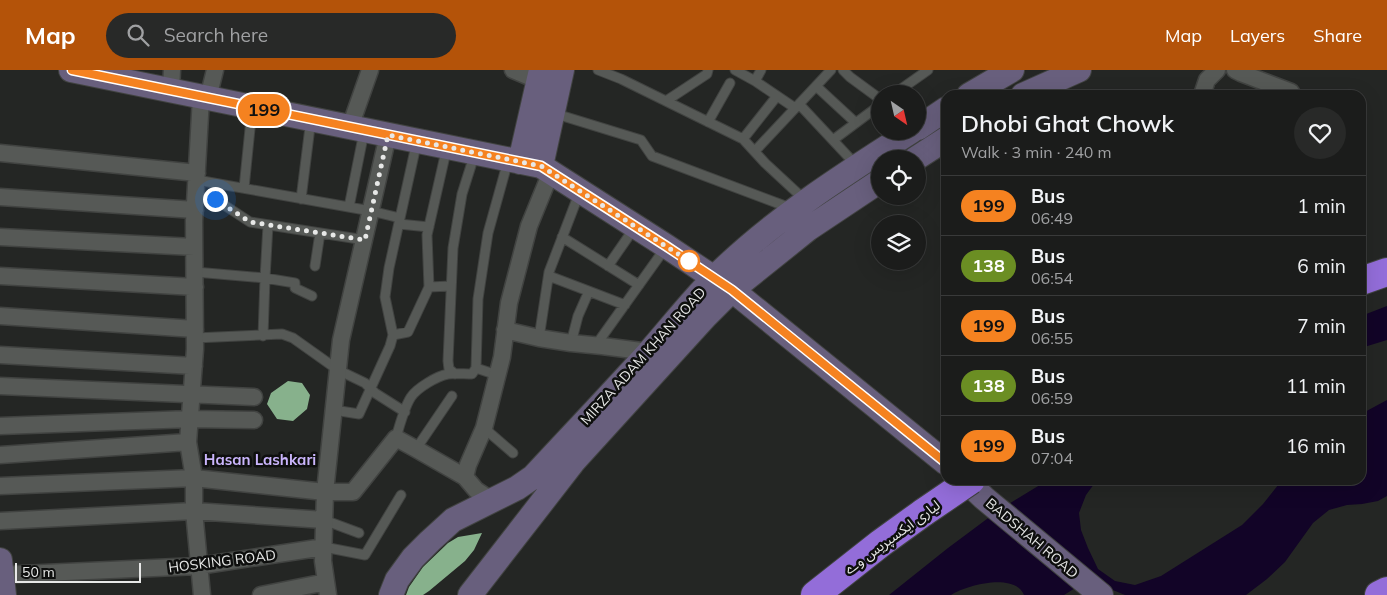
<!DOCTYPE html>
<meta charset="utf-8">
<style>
body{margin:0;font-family:Mulish,"Noto Sans Arabic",sans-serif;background:#282928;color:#f1f3f6;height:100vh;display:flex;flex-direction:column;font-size:19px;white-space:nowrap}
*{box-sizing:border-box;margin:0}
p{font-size:16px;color:#a0a1a3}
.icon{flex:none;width:28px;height:28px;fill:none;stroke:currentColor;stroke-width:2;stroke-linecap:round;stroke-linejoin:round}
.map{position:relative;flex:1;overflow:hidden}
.details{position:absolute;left:941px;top:20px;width:425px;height:395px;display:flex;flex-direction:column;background:#1b1c1b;border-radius:15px;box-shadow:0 5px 20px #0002,0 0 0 1px #393a3a}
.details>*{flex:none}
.badge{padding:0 10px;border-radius:16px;font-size:18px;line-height:32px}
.needle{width:32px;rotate:146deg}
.fabs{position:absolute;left:871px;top:15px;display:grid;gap:10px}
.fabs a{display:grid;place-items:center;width:55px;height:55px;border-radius:50%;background:#1b1c1b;box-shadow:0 5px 20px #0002,0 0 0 1px #393a3a;font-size:25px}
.scale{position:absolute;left:15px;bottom:12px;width:126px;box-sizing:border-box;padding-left:5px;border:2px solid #e7e8e7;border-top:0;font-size:14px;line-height:18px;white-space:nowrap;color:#e7e8e7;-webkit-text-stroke:4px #0e0f0e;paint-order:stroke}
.you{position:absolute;width:25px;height:25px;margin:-12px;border:4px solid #fff;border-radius:50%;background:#1a73e8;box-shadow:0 0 0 8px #1a73e833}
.map>.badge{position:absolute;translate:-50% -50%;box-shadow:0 0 0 2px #fff}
.round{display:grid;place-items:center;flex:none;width:52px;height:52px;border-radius:26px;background:#282928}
.overview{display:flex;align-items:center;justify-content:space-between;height:85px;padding:0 20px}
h1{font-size:24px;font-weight:600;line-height:38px}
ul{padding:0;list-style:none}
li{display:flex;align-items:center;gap:15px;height:60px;padding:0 20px;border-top:1px solid #393a3a}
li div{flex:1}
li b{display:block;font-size:19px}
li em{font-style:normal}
li .badge{min-width:55px;font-weight:700;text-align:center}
header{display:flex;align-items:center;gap:30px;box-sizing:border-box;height:70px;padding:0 25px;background:#b45309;color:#fff}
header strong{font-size:24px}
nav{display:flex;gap:28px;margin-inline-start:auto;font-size:18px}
.search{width:350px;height:45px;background:#282928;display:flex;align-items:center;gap:12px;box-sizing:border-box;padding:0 18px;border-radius:28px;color:#a0a1a3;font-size:19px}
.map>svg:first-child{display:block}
</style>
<header>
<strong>Map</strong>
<div class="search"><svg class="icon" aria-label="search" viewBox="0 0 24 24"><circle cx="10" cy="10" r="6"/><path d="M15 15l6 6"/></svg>Search here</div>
<nav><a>Map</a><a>Layers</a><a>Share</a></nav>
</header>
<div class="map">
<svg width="1387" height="525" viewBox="0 0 1387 525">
<rect width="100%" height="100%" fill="#242624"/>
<path fill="#120427" d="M 1387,236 L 1387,270 L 1361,278 L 1361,246 Z
M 1387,330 L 1387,426 L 1378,431 L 1362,434 L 1347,435 L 1329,440 L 1313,453 L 1285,492 L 1267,509 L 1246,525 L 1125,525 L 1103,516 L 1080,515 L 1064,525 L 1024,525 C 1015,502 966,515 951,525 L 889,525 L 948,478 L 999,440 L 1048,410 L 1097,410 L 1086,425 L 1079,443 L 1081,460 L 1088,478 L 1098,499 L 1115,511 L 1135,515 L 1161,506 L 1242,455 L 1263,434 L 1282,410 L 1361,410 L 1361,344 Z"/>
<path fill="#87b18c" d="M 288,311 L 302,313 L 310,325 L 307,339 L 293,351 L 277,349 L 267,334 L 271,323 Z
M 482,463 L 474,480 L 465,491 L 429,521 L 423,525 L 406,525 L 409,517 L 423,497 L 448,473 L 458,467 Z"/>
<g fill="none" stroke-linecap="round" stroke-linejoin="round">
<g stroke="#414341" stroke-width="11">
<path id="lane" d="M 598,0 L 621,9 L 743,69 L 765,93 L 806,131
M 735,0 L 755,11 L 795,38
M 843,0 L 850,7 L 880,29
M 755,11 L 761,0
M 816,16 L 856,53
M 894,24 L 928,0
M 666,31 L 707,4 L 708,0
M 799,34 L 857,96
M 553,43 L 641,70 L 652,86 L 793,139
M 708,52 L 730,13
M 743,69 L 777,26
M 833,70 L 880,35
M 755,81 L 831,0
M 197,110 L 371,141 L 400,148
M 244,118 L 252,39
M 196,126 L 215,129 L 250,152 L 365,170
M 301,129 L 311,49
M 349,137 L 364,62
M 399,154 L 429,157
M 562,167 L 639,215
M 315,196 L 320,163
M 608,196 L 635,157
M 195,202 L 265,208 L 268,155
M 549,206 L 625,235
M 429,217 L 451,216
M 393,265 L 408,262 L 429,217 L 427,165 L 447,77
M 263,266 L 265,208 L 295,213 L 295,218 L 312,226
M 195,268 L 282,264 L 293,268 L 338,300 L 365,313 L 375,323 L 405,342
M 539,268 L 549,202 L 580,121
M 571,273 L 578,246 L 589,221
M 596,275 L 666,177
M 476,298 L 497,305
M 455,304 L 449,299 L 448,291 L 453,178 L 462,124 L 475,83
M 334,340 L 359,344 L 390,276 L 393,265 L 385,227 L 389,198 L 417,71
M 484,358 L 513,383
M 396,368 C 399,357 405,336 411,327 C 417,318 437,306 448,304 C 455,303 464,304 472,304 L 476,298 L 478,229 L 488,163 L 508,91
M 416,379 L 452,326
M 324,450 L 359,463
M 324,477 L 365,485 L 401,425"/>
</g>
<g stroke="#414341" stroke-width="19">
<path id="street" d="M 513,0 L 539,11
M 1235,0 L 1241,3 L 1291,22
M 171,20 L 172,0
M 1202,25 L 1207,10 L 1217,0
M 201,27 L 194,151 L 195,279 L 188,372 L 194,408 L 194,441 L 202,525
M 208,28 L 215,0
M 350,57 L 370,0
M 0,83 L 197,103
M 0,127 L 195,140
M 0,167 L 194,177
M 0,206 L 195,217
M 0,246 L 195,259
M 505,260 L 539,268 L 571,273 L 602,276 L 649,282
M 0,285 L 194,296
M 0,316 L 254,327
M 0,356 L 190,349 L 254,350
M 0,385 L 188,372
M 465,407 L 468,395 L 484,358 L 502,287 L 509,233 L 529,156 L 551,102
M 0,416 L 194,408 L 325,422 L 353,422 L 396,368 L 416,379 L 465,407 L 476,420 L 491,430
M 0,451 L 194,441 L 324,450
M 0,505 L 198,496 L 324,477
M 261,525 L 326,512
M 328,525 L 323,491 L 325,422 L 341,270 L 388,65"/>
</g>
<g stroke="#414341" stroke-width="26">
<path id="secondary" d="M 71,0 L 541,96 L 666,176 L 732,220 L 946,393
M 969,25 L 1012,0
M 1023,25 L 1079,0
M 918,58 L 946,39
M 915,89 L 946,69
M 520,92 L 541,0
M 541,96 L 562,0
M 965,410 L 984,428 L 1101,525
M 0,490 L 4,525
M 391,525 L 397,510 L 413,488 L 430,471 L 453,450 L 517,418 L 533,407 C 572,365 611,324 649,282 C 671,257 691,231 714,208 C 772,150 843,105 912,61
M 470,525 L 574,391 L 706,246 L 732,220 L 808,159 L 880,111"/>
</g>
<g stroke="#414341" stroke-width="30">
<path id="highway" d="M 1361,211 L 1387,202
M 815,525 L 881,473 L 924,442
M 1379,525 L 1387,521"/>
</g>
<use href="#lane" stroke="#565956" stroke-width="9"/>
<use href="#street" stroke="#565956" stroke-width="16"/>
<use href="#secondary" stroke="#685f7d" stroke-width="24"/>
<use href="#highway" stroke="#936dd9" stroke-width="28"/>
<g stroke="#414341" stroke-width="30" stroke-linecap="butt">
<path id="highway-bridge" d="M 924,442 L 971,410"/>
</g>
<use href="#highway-bridge" stroke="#936dd9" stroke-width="28"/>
</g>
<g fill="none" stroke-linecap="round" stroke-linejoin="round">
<g stroke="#fff" stroke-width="11">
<path id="line" d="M 72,0 L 541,96 L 666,176 L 732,220 L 946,393"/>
</g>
<use href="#line" stroke="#f58220" stroke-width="8"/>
<path stroke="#e7e8e7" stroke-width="5" stroke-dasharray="0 9" d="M 215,129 L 250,152 L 365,170 L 388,65 L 541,96 L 689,191"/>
</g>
<circle fill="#fff" stroke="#f58220" stroke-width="2.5" cx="689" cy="191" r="10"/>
<g text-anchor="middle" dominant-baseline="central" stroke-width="5" stroke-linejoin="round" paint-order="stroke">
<g font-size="14" fill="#e7e8e7" stroke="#0e0f0e">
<text transform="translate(643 286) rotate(-48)">MIRZA ADAM KHAN ROAD</text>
<text transform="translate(892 467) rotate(-36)">لیاری ایکسپریس وے</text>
<text transform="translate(1032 468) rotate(40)">BADSHAH ROAD</text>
<text transform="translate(222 491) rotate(-7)">HOSKING ROAD</text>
</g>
<g font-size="15" font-weight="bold" fill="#cab5fc" stroke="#0e0f0e">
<text x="260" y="389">Hasan Lashkari</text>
</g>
</g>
</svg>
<div class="fabs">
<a><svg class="needle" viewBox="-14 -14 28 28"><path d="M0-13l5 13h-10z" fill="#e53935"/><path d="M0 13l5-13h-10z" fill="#a0a1a3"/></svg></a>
<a><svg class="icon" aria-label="locate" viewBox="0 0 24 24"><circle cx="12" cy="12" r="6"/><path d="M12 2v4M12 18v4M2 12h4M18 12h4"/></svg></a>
<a><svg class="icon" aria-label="layers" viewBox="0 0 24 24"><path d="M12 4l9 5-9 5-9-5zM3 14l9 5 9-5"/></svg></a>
</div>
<div class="scale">50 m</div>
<div class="you" style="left:215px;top:129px"></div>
<b class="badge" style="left:264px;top:40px;background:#f58220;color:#111">199</b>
<section class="details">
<div class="overview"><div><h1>Dhobi Ghat Chowk</h1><p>Walk · 3 min · 240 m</p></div><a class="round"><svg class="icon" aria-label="heart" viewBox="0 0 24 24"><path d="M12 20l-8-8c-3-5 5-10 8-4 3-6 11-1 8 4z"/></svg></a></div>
<ul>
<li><span class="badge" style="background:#f58220;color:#111">199</span><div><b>Bus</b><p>06:49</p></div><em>1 min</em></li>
<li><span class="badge" style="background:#6b8e23;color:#fff">138</span><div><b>Bus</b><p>06:54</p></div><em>6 min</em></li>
<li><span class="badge" style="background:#f58220;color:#111">199</span><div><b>Bus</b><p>06:55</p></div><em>7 min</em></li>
<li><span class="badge" style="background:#6b8e23;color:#fff">138</span><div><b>Bus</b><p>06:59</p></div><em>11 min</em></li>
<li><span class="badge" style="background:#f58220;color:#111">199</span><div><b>Bus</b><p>07:04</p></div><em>16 min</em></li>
</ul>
</section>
</div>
